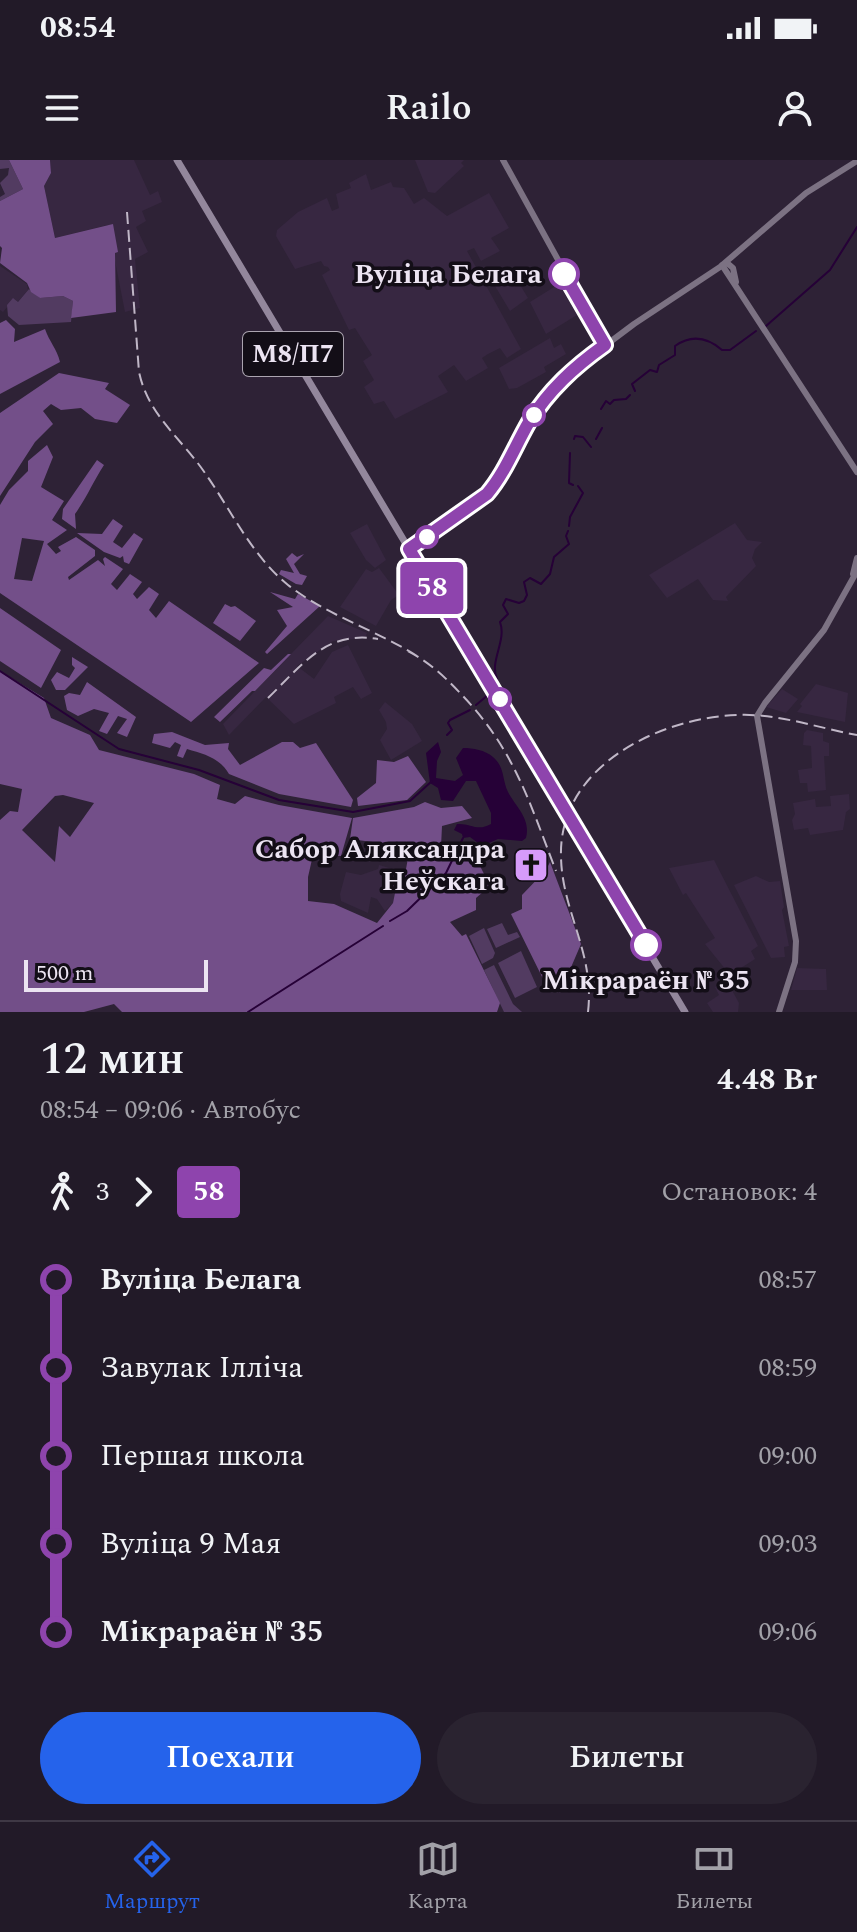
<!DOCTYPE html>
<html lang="ru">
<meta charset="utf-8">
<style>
body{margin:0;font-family:Spectral,serif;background:#2a2330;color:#f1f3f6;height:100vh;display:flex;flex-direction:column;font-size:30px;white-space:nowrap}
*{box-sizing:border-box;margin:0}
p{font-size:26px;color:#a2a1a8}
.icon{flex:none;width:44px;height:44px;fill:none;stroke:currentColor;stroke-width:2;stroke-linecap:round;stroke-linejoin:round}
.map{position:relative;height:852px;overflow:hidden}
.drawer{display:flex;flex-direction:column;background:#221a28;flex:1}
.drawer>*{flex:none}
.badge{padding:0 16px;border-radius:6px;font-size:28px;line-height:52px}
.scale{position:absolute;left:24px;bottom:20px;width:184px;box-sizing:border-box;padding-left:8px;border:4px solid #ece4f2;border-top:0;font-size:22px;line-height:28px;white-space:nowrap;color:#ece4f2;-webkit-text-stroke:6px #130e17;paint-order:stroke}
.map>.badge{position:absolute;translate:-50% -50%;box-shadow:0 0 0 4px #fff}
.legs{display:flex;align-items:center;gap:12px;height:88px;padding:0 40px;font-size:26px}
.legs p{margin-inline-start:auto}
.head{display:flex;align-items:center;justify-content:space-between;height:136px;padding:0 40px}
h1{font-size:44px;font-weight:600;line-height:60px}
.cta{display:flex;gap:16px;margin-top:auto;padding:16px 40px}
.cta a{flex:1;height:92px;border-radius:48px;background:#2563eb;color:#fff;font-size:32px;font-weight:600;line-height:92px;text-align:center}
.cta a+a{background:#2a2330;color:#f1f3f6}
ul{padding:0 40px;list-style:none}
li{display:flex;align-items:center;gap:28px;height:88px;font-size:30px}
li i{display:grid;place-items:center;width:12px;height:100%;margin:0 10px;background:currentColor}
li i::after{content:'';width:20px;height:20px;margin:-10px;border:6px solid;border-radius:50%;background:#221a28}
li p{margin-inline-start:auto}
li:first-child i{background:linear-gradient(#0000 50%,currentColor 0)}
li:last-child i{background:linear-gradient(currentColor 50%,#0000 0)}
.status{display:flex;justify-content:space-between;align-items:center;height:56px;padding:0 40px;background:#221a28;direction:ltr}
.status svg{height:22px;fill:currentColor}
header{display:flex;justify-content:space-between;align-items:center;height:104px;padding:0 40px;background:#221a28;font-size:36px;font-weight:600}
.dock{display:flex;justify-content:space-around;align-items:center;height:112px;border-top:2px solid #3f3845;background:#221a28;font-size:22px;color:#a2a1a8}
.dock a{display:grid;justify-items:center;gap:4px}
.dock .current{color:#2563eb}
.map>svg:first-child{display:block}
</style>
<div class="status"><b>08:54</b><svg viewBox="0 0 49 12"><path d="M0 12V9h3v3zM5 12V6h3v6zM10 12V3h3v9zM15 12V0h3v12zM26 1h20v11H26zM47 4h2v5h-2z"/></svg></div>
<header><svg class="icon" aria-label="menu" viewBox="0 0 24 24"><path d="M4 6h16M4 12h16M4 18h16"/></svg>Railo<svg class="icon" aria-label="person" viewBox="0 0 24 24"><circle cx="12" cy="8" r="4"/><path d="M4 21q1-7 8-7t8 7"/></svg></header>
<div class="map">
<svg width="857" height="852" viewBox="0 0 857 852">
<rect width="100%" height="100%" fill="#2e2236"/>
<path fill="#372741" d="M 50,0 L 134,0 L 150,35 L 158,31 L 162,42 L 142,51 L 146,61 L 136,67 L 148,92 L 135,99 L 140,148 L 125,152 L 108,65 L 55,78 L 44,26 L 51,13 Z
M 415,0 L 464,0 L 461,3 L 464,6 L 435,33 L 428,32 Z
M 366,14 L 371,30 L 391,22 L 393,27 L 404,28 L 414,44 L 424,38 L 447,56 L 489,33 L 509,68 L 491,78 L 500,91 L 481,101 L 474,88 L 467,91 L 521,189 L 507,198 L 500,188 L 488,194 L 482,198 L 488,208 L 466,221 L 454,205 L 438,216 L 448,232 L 395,259 L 384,241 L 374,244 L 364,227 L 374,220 L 363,201 L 372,195 L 355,168 L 349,170 L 322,115 L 330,110 L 328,107 L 324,106 L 321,101 L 295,109 L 276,76 L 277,70 L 298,52 L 327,38 L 332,51 L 339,48 L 336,34 L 351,28 L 349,23 Z
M 0,106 L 27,124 L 28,130 L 18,142 L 14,139 L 3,152 L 0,150 Z
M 511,110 L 528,138 L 510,151 L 492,121 Z
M 559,124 L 577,155 L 546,174 L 530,142 Z
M 550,178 L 554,188 L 561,184 L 566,194 L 544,207 L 546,212 L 517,228 L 509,229 L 499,208 Z
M 735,363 L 747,380 L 762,382 L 755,389 L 752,398 L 756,406 L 726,437 L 728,441 L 713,440 L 698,419 L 667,438 L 649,415 Z
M 367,364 L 386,400 L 375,408 L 366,400 L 350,373 Z
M 379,408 L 399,435 L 391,440 L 376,466 L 340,447 L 366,409 L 372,412 Z
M 328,456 L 367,473 L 365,478 L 333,481 L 297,506 L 314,519 L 332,492 L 348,485 L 372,533 L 361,539 L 353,527 L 334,537 L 336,543 L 294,564 L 266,537 L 229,575 L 223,564 Z
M 816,524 L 848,533 L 845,562 L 797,552 L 802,546 L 800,544 Z
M 782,529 L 798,539 L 786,553 L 766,547 Z
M 385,542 L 412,564 L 422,581 L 391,600 L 380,580 L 387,569 L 386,562 L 379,550 Z
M 807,570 L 823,573 L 823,581 L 829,583 L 829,596 L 824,596 L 826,630 L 808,632 L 807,623 L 800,623 L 798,610 L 812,608 L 811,586 L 803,585 L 804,573 Z
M 849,634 L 850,649 L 846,652 L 843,670 L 810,675 L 808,668 L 794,670 L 792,660 L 795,654 L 793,643 L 815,639 L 816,647 L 831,646 L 830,636 Z
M 714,700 L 758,786 L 751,791 L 755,799 L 730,815 L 705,784 L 715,778 L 686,733 L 683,735 L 669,708 Z
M 379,705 L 406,713 L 404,721 L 399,719 L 393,743 L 385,751 L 377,739 L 371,737 L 368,753 L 341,741 L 340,734 L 346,712 L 361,715 L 378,709 Z
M 756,716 L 769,722 L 780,721 L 784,747 L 782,750 L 789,786 L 784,787 L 785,797 L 771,798 L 734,725 Z
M 797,808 L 826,809 L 827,830 L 791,830 Z
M 723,823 L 728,823 L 739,843 L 738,852 L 713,852 L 707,843 L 719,835 L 715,827 Z"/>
<path fill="#523b61" d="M 0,0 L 9,0 L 23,29 L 0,41 L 0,37 L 5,34 L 0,23 L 8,15 L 9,8 L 0,9 Z
M 29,129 L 40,138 L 63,136 L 73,141 L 71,162 L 19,165 L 8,156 L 7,145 L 13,138 L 18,142 Z
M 502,763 L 508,775 L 517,772 L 520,777 L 496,788 L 487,769 Z
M 484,768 L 495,793 L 493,798 L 482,804 L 469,776 Z
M 521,791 L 537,827 L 515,838 L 498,803 Z
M 494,805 L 513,844 L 522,852 L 504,852 L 484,810 Z"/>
<path fill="#734f89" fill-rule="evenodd" d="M 9,0 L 50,0 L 51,13 L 44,26 L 55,78 L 113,64 L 118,92 L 115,93 L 116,152 L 71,158 L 73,141 L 63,136 L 40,138 L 31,132 L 27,123 L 0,103 L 2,88 L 0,86 L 0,41 L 23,29 Z
M 6,160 L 15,169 L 14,182 L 45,169 C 49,181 57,189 60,202 L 0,234 L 0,163 Z
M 59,213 L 109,223 L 105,229 L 130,245 L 117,263 L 95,259 L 81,248 L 61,250 L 51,244 L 43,251 L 53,264 L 35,282 L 0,336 L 0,253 Z
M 47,285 L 53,297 L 41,327 L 64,341 L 52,360 L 67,370 L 47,384 L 56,394 L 61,391 L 58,387 L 76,377 L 95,390 L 95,396 L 68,417 L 69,420 L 98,400 L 105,406 L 103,399 L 105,397 L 123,409 L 111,424 L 117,430 L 130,414 L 142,422 L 133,434 L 137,439 L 149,427 L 159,434 L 149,450 L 156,458 L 169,441 L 259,503 L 191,562 L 0,433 L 0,345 L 9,330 L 28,311 L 28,301 ZM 22,378 L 44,381 L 32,421 L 14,419 Z
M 97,300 L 104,305 C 93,322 87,337 75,354 L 76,369 L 62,359 L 63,349 Z
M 113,359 L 123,366 L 113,382 L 122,388 L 134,373 L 143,379 L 129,404 L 124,402 L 123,396 L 120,398 L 104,392 L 77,373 L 102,374 Z
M 292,393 L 297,397 L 304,394 L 294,404 L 300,414 L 307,416 L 302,425 L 296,424 L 279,414 L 281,410 L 294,413 L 286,399 Z
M 270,432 L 295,439 L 298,434 L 320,446 L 267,494 L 265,492 L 287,466 L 277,450 L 293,447 Z
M 225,444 L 231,447 L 235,446 L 256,461 L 240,481 L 213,463 Z
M 0,448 L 61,490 L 41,528 L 0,501 Z
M 288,494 L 291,494 L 255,531 L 252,531 L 220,562 L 214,557 L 264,508 L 271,510 Z
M 72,497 L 88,507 L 65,530 L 56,530 L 51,520 L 57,512 L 69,518 L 75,508 L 72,505 Z
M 0,511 L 44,538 L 51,558 L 90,575 L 99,590 L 194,614 L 220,625 L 217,639 L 235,644 L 245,636 L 279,645 L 352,658 L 341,696 L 313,695 L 308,717 L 308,741 L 334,744 L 377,763 L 393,743 L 398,718 L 404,720 L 410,687 L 350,679 L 353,658 L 414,647 L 425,642 L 441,648 L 462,646 L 472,658 L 442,666 L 441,687 L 476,698 L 490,726 L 476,738 L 476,750 L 450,762 L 462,776 L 466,774 L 500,843 L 497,852 L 122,852 L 114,844 L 84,852 L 0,852 L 0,660 L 10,651 L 18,652 L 22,629 L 0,624 ZM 63,635 L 94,643 L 70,677 L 59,666 L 55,702 L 22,670 L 55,636 Z
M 87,522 L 136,557 L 127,577 L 117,573 L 127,559 L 118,556 L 107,574 L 99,571 L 109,553 L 94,549 L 78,556 L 67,550 L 64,536 L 69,533 L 80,535 Z
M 172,572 L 205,585 L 229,583 L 228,589 L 240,605 L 282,582 L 293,582 L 300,588 L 316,583 L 353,640 L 351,647 L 279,634 L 229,614 C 220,598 204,594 187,589 L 183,598 L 177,596 L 181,585 L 175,582 L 170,588 L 152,583 L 154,574 Z
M 408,596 L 426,622 L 407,640 L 358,646 L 357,638 L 376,623 L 377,600 L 394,602 Z
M 550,702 L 581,784 L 560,833 L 556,827 L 549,831 L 511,754 L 522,749 L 522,735 L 546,710 Z"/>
<path fill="#260137" d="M 438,582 L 441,592 L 437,601 L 436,618 L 455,621 L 463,615 L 456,598 L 463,588 C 473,588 485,590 493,597 C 505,607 502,620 508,632 C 516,647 531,659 526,678 L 522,681 L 498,679 L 482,686 L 470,677 L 463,678 L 462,674 L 454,670 L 457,664 C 471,663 477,672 491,664 L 491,653 L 476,621 L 466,621 L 453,641 L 441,640 L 438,628 L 430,623 L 426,593 Z"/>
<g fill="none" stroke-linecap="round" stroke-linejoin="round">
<path stroke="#260137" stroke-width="2" d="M 766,166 L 830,110 L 857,67
M 635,231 L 632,224 L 650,210 L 657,212 L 659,205 L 675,195 L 675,186 C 692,174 707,177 722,190 L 730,190 L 756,171
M 601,249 L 606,241 L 610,244 L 614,240 L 626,239 L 630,235
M 574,279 L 575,276 L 583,277 L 591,287
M 596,279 L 602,268
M 570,293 L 569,323 L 573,325
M 569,366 L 570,357 L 583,333 L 578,326
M 0,511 L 119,589 L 199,610 L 279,640 L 353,652 L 410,641 L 432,621
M 497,519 C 489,501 507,481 500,462 L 508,454 L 503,445 L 506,439 L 519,443 L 524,441 L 527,435 L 524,422 L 530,418 L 541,424 L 550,414 L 554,397 L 569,384 L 566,376 L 568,371
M 476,545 L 488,535
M 447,575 L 452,570 L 448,563 L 450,560 L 470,550
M 390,761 L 407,751 L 446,713 L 463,678
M 248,852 L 383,766"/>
<path stroke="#7c7283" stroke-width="6" d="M 503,0 L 605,185
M 726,102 L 733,108 L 736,122
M 722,105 L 857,312
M 409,389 L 487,334 L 497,322 L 529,262 L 562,218 L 634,164 L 720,107 L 806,33 L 857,1
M 853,414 L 857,398
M 779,852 L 795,802 L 796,781 L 757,556 L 765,543 L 824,470 L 857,411"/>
<path stroke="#93879c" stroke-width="7" d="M 177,0 L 685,852"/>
<path stroke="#c0b7c7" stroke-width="2" stroke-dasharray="12 6" stroke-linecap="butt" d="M 127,52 L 139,212 C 148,255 181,278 205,313 C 231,350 252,396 288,425 C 326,455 376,470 417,496
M 408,491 C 429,502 445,517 461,534 C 514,589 529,641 556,711
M 268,538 C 302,505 326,470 378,479
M 588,852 C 595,793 562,752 561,697 C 558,607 658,558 737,555 C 777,553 818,568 857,575"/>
</g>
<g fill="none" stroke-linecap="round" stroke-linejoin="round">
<g stroke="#fff" stroke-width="18">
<path id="line-1" d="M 564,114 L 605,185 C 574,207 549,230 529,262 C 515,286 505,313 487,334 L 409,389 L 646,785"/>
</g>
<use href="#line-1" stroke="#8e44ad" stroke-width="12"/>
</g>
<defs>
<g id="church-square" transform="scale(1.8)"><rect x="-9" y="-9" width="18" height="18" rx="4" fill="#d69bfa" stroke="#130e17"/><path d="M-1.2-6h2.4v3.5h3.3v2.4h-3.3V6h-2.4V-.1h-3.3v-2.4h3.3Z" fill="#111"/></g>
</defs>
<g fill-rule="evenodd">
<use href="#church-square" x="531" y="705"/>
</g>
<g fill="#fff" stroke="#8e44ad" stroke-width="4">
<circle cx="564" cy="114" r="14"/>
<circle cx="534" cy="255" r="10"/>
<circle cx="427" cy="377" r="10"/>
<circle cx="500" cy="539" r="10"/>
<circle cx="646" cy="785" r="14"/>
</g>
<g text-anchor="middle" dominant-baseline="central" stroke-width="7" stroke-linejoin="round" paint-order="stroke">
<rect fill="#130e17" stroke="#aba4b0" stroke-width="2" x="243" y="172" width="100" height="44" rx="6"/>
<g font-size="26" font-weight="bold" fill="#ece4f2">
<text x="293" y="194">М8/П7</text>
</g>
<g font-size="28" font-weight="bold" fill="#ece4f2" stroke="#130e17" text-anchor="end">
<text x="542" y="114">Вуліца Белага</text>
<text x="646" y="820" text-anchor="middle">Мікрараён № 35</text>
</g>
<g font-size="28" font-weight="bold" fill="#ece4f2" stroke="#130e17" text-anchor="end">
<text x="505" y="689">Сабор Аляксандра<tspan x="505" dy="32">Неўскага</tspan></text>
</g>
</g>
</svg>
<div class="scale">500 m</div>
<b class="badge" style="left:432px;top:428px;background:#8e44ad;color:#fff">58</b>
</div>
<section class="drawer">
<div class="head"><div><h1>12 мин</h1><p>08:54 – 09:06 · Автобус</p></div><b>4.48 Br</b></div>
<div class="legs"><svg class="icon" aria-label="walk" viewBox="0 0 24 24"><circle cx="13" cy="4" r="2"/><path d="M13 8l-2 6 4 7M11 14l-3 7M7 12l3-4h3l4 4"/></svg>3<svg class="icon" aria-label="forward" viewBox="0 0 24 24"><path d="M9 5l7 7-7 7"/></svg><b class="badge" style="background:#8e44ad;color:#fff">58</b><p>Остановок: 4</p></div>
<ul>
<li><i style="color:#8e44ad"></i><b>Вуліца Белага</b><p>08:57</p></li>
<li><i style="color:#8e44ad"></i><span>Завулак Ілліча</span><p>08:59</p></li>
<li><i style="color:#8e44ad"></i><span>Першая школа</span><p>09:00</p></li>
<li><i style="color:#8e44ad"></i><span>Вуліца 9 Мая</span><p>09:03</p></li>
<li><i style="color:#8e44ad"></i><b>Мікрараён № 35</b><p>09:06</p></li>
</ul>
<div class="cta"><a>Поехали</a><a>Билеты</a></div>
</section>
<nav class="dock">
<a class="current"><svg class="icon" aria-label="directions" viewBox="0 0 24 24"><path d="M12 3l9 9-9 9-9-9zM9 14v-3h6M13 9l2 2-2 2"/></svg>Маршрут</a>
<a><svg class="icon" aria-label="map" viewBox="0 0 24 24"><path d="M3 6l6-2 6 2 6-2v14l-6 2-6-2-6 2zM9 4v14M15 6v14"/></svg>Карта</a>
<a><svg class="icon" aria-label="tickets" viewBox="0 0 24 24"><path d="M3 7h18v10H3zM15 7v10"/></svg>Билеты</a>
</nav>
